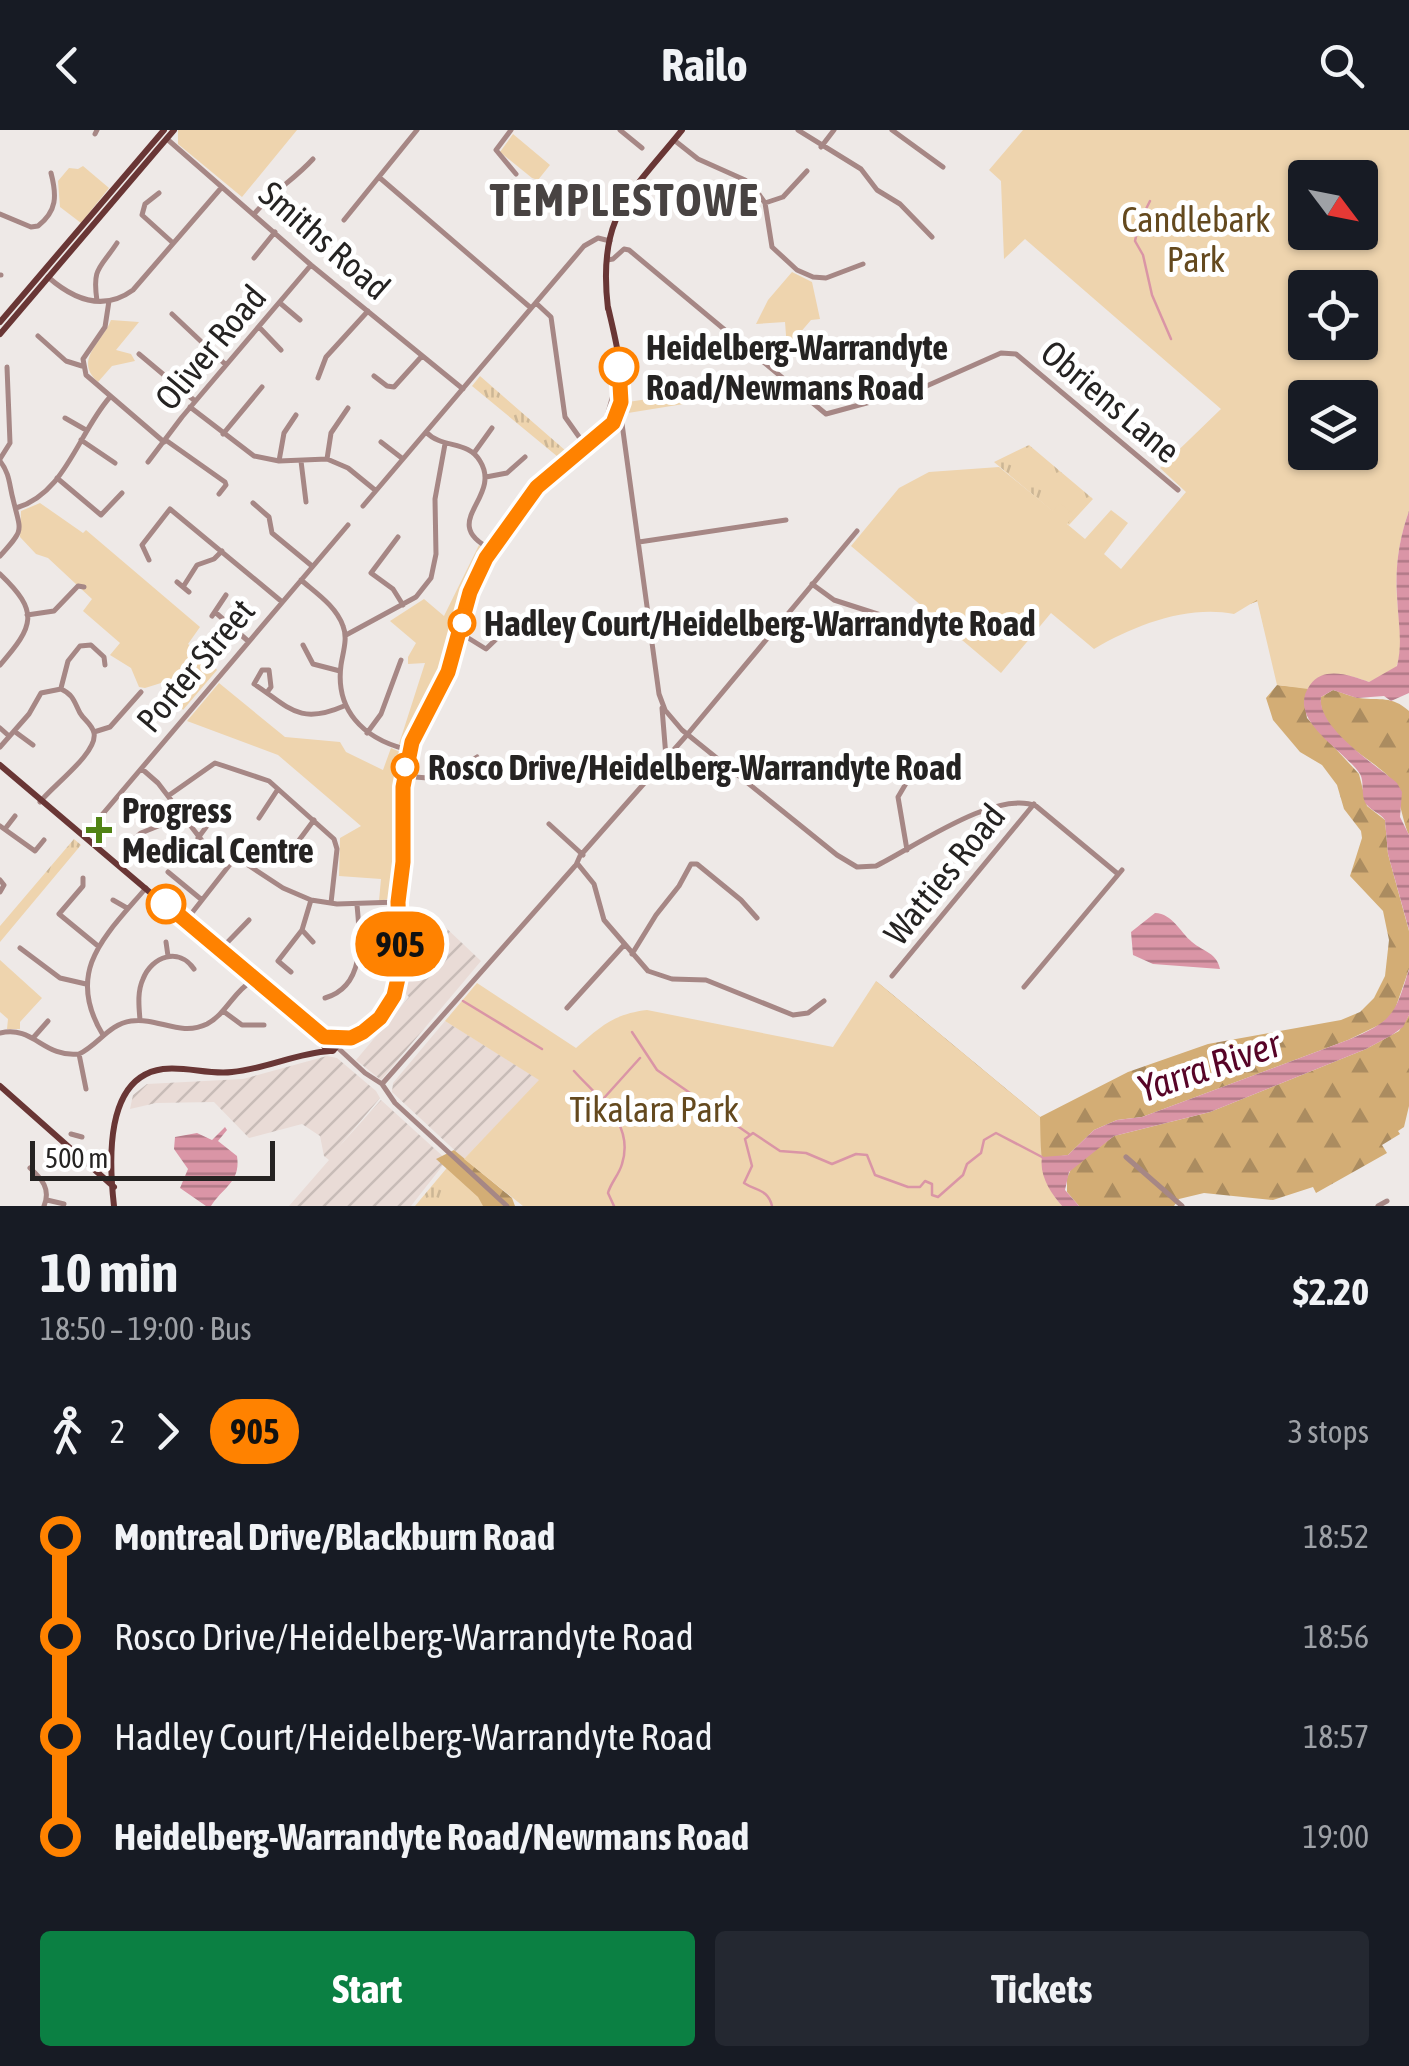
<!DOCTYPE html>
<meta charset="utf-8">
<style>
body{margin:0;font-family:"Asap Condensed",sans-serif;background:#242831;color:#f1f3f6;height:100vh;display:flex;flex-direction:column;font-size:38px;white-space:nowrap}
*{box-sizing:border-box;margin:0}
p{font-size:32px;color:#9ea1a6}
.icon{flex:none;width:55px;height:55px;fill:none;stroke:currentColor;stroke-width:2;stroke-linecap:round;stroke-linejoin:round}
.map{position:relative;height:1076px;overflow:hidden}
.side{display:flex;flex-direction:column;background:#171b24;flex:1}
.side>*{flex:none}
.badge{padding:0 20px;border-radius:32px;font-size:35px;line-height:65px}
.needle{width:65px;rotate:122deg}
.buttons{position:absolute;left:1288px;top:30px;display:grid;gap:20px}
.buttons a{display:grid;place-items:center;width:90px;height:90px;border-radius:10px;background:#171b24;box-shadow:0 2px 8px #0004;font-size:50px}
.scale{position:absolute;left:30px;bottom:25px;width:245px;box-sizing:border-box;padding-left:10px;border:5px solid #252322;border-top:0;font-size:28px;line-height:35px;white-space:nowrap;color:#252322;-webkit-text-stroke:8px #fff;paint-order:stroke}
.map>.badge{position:absolute;translate:-50% -50%;box-shadow:0 0 0 5px #fff}
.legs{display:flex;align-items:center;gap:15px;height:110px;padding:0 40px;font-size:32px}
.legs p{margin-inline-start:auto}
.head{display:flex;align-items:center;justify-content:space-between;height:170px;padding:0 40px}
h1{font-size:55px;font-weight:700;line-height:75px}
.action{display:flex;gap:20px;margin-top:auto;padding:20px 40px}
.action a{flex:1;height:115px;border-radius:10px;background:#0b8043;color:#fff;font-size:40px;font-weight:700;line-height:115px;text-align:center}
.action a+a{background:#242831;color:#f1f3f6}
ul{padding:0 40px;list-style:none}
li{display:flex;align-items:center;gap:35px;height:100px;font-size:38px}
li i{display:grid;place-items:center;width:15px;height:100%;margin:0 12px;background:currentColor}
li i::after{content:'';width:25px;height:25px;margin:-12px;border:8px solid;border-radius:50%;background:#171b24}
li p{margin-inline-start:auto}
li:first-child i{background:linear-gradient(#0000 50%,currentColor 0)}
li:last-child i{background:linear-gradient(currentColor 50%,#0000 0)}
header{display:flex;justify-content:space-between;align-items:center;height:130px;padding:0 40px;background:#171b24;font-size:45px;font-weight:700}
.map>svg:first-child{display:block}
</style>
<header><svg class="icon" aria-label="back" viewBox="0 0 24 24"><path d="M15 5l-7 7 7 7"/></svg>Railo<svg class="icon" aria-label="search" viewBox="0 0 24 24"><circle cx="10" cy="10" r="6"/><path d="M15 15l6 6"/></svg></header>
<div class="map">
<svg width="1409" height="1076" viewBox="0 0 1409 1076">
<defs>
<pattern id="industrial-furrows" width="10" height="10" patternUnits="userSpaceOnUse" patternTransform="scale(2.5)"><rect width="10" height="10" fill="#e9dbd6"/><path d="M-1 1l2-2M0 10L10 0M9 11l2-2" fill="none" stroke="#c8bcb7"/></pattern>
<pattern id="grass-tufts" width="24" height="20" patternUnits="userSpaceOnUse" patternTransform="scale(2.5)"><rect width="24" height="20" fill="#eed4ae"/><path d="M3 7l-1-3M5 7V3M7 7l1-3M15 17l-1-3M17 17v-4M19 17l1-3" fill="none" stroke="#ccb695"/></pattern>
<pattern id="forest-firs" width="22" height="20" patternUnits="userSpaceOnUse" patternTransform="scale(2.5)"><rect width="22" height="20" fill="#d3ad75"/><path d="M5 1l3.5 6h-7zM16 11l3.5 6h-7z" fill="#ab8c60"/></pattern>
<pattern id="water-rules" width="6" height="5" patternUnits="userSpaceOnUse" patternTransform="scale(2.5)"><rect width="6" height="5" fill="#da95a6"/><path d="M0 2.5h6" fill="none" stroke="#b17987"/></pattern>
</defs>
<rect width="100%" height="100%" fill="#eee9e7"/>
<path fill="url(#industrial-furrows)" d="M 401,778 L 415,780 L 424,800 L 444,796 L 481,831 L 381,950 L 356,930 L 409,867 L 402,860 L 405,829 Z
M 445,891 L 540,950 L 464,1029 L 392,962 L 393,953 Z
M 327,926 L 337,928 L 376,961 L 380,968 L 337,1019 L 381,970 L 447,1030 L 411,1076 L 289,1076 L 329,1030 L 324,1026 L 320,1006 L 302,994 L 249,1008 L 214,972 L 156,973 L 130,979 L 133,965 L 147,954 L 243,949 Z"/>
<path fill="url(#grass-tufts)" d="M 480,246 L 566,321 L 558,327 L 472,256 Z
M 778,249 L 788,257 L 628,283 L 628,272 Z
M 1029,315 L 1093,369 L 1069,395 L 994,332 Z
M 74,709 L 81,715 L 0,812 L 0,796 Z
M 451,1033 L 495,1076 L 415,1076 Z"/>
<path fill="url(#forest-firs)" d="M 1409,175 L 1409,381 L 1308,559 L 1304,571 L 1307,588 L 1359,644 L 1367,676 L 1385,690 L 1388,724 L 1409,801 L 1409,839 L 1393,885 L 1379,895 L 1348,910 L 1142,987 L 1117,990 L 1094,1000 L 1068,1025 L 1041,1029 L 1002,1005 L 876,851 L 1040,987 L 1128,942 L 1208,914 L 1341,890 L 1360,882 L 1374,868 L 1385,846 L 1389,810 L 1383,781 L 1350,746 L 1362,708 L 1361,701 L 1344,679 L 1337,655 L 1322,635 L 1300,622 L 1273,590 L 1266,568 L 1277,555 L 1307,558 L 1264,497 L 1258,471 L 1250,474 L 1305,322 L 1360,322 L 1360,268 Z
M 1333,560 C 1342,562 1351,567 1359,568 C 1381,571 1391,565 1409,581 L 1409,705 C 1401,688 1399,657 1387,645 C 1366,625 1317,601 1321,567 Z
M 1409,885 L 1409,976 L 1404,997 L 1398,1001 L 1400,1004 L 1382,1015 L 1387,1023 L 1316,1063 L 1313,1057 L 1273,1070 L 1204,1063 L 1179,1069 L 1174,1076 L 1079,1076 L 1067,1062 L 1067,1048 L 1072,1037 L 1114,1006 L 1210,982 L 1366,919 L 1399,901 Z
M 454,1020 L 512,1068 L 515,1076 L 483,1076 L 478,1067 L 436,1029 Z"/>
<path fill="#eed4ae" fill-rule="evenodd" d="M 178,0 L 297,0 L 242,67 L 178,14 Z
M 1023,0 L 1409,0 L 1409,381 C 1399,409 1395,438 1397,468 C 1398,492 1406,517 1395,540 L 1369,552 C 1346,544 1325,537 1308,559 L 1277,555 L 1257,470 L 1234,484 C 1187,475 1135,495 1094,519 L 1051,483 L 1001,543 L 851,416 L 899,358 L 929,342 L 999,337 L 1053,381 L 1060,373 L 1074,385 L 1067,394 L 1085,409 L 1111,380 L 1128,393 L 1104,424 L 1121,439 L 1186,362 L 1160,338 L 1221,279 L 1025,109 L 1004,129 L 1001,51 L 989,40 ZM 1305,48 L 1360,48 L 1360,102 L 1305,102 ZM 1305,158 L 1360,158 L 1360,212 L 1305,212 ZM 1305,268 L 1360,268 L 1360,322 L 1305,322 Z
M 513,4 L 550,35 L 538,50 L 532,48 L 500,22 Z
M 83,36 L 109,58 L 81,93 L 60,77 L 58,51 L 69,38 L 78,39 Z
M 792,142 L 812,152 L 820,189 L 811,190 L 787,218 L 785,192 L 756,194 L 768,170 Z
M 111,190 L 139,192 L 116,220 L 131,224 L 135,231 L 112,236 L 98,252 C 73,230 102,213 111,190 Z
M 40,373 L 83,403 L 86,400 L 200,497 L 188,514 L 209,529 L 217,540 L 183,580 L 173,564 L 161,553 L 145,558 L 139,557 L 131,538 L 110,525 L 120,513 L 83,481 L 92,469 L 48,428 L 36,424 L 20,407 L 21,381 Z
M 479,415 L 486,419 L 471,448 L 449,527 L 403,615 L 399,614 L 425,533 L 408,534 L 408,527 L 416,513 L 390,491 L 424,469 L 444,486 Z
M 219,553 L 285,607 L 340,612 L 346,622 L 383,640 L 391,618 L 400,622 L 393,768 L 379,771 L 381,749 L 339,746 L 340,708 L 361,696 L 278,625 L 187,591 Z
M 0,830 L 42,868 L 20,892 L 20,899 L 7,899 L 8,889 L 0,882 Z
M 876,851 L 1040,987 C 1041,1021 1039,1050 1062,1076 L 523,1076 L 464,1029 L 539,950 L 445,891 L 477,853 L 576,918 C 601,896 614,884 647,880 L 833,917 Z"/>
<path fill="url(#water-rules)" d="M 1409,381 L 1409,563 L 1391,571 L 1384,566 L 1357,568 L 1333,560 L 1321,567 C 1317,598 1376,635 1397,653 L 1402,662 L 1400,687 L 1409,705 L 1409,800 L 1388,724 L 1385,690 C 1380,683 1372,681 1367,675 C 1360,667 1365,653 1360,644 C 1344,619 1285,590 1310,555 C 1324,535 1352,546 1369,552 L 1397,536 C 1403,512 1398,491 1397,466 C 1395,437 1399,409 1409,381 Z
M 1155,783 C 1173,784 1179,801 1192,812 C 1204,822 1217,823 1220,839 L 1153,834 L 1133,825 L 1131,802 Z
M 1409,839 L 1409,885 L 1403,897 L 1392,905 L 1366,919 L 1210,982 L 1114,1006 L 1069,1042 L 1065,1060 L 1079,1076 L 1062,1076 C 1051,1063 1039,1046 1042,1027 L 1068,1025 L 1094,1000 L 1117,990 L 1142,987 L 1348,910 C 1393,891 1395,885 1409,839 Z
M 225,997 L 227,1000 L 218,1011 L 237,1026 C 241,1052 223,1057 211,1076 L 206,1076 L 180,1058 L 188,1039 L 174,1019 L 175,1007 L 197,1003 L 212,1010 Z"/>
<g fill="none" stroke-linecap="round" stroke-linejoin="round">
<path stroke="#da95a6" stroke-width="2.5" d="M 1150,71 L 1139,93 L 1135,111 L 1143,125 L 1152,165 L 1171,209
M 463,871 L 542,919
M 632,902 L 657,940 L 749,1004
M 574,941 C 598,968 635,993 622,1034 C 619,1045 611,1052 608,1063 L 614,1076
M 604,968 L 640,928
M 772,1076 C 768,1059 756,1061 744,1053 L 752,1036 L 745,1009 L 753,1003 L 780,1021 L 806,1023 L 832,1034 L 856,1024 L 867,1025 L 875,1045 L 908,1057 L 920,1057 L 925,1051 L 932,1054 L 932,1065 L 938,1067 L 963,1045 L 967,1034 L 981,1023 L 984,1010 L 996,1003 L 1042,1027"/>
<path stroke="#a68785" stroke-width="5" d="M 511,0 L 496,20 L 516,44
M 620,0 L 642,18
M 798,0 L 861,39 L 877,60 L 900,74 L 932,107
M 892,0 L 943,37
M 95,4 L 97,0
M 167,9 L 311,135 L 463,259
M 674,10 L 698,29 L 745,50 L 754,57 L 765,73 L 772,117 L 797,140 L 813,147 L 826,148 L 863,134
M 821,17 L 834,0
M 380,48 L 531,178
M 159,63 L 145,74 L 142,85 L 173,113
M 765,73 L 783,67 L 807,41
M 255,83 C 273,61 294,50 313,29
M 0,84 L 31,97 L 38,96 C 57,81 57,66 51,43
M 344,90 L 417,0
M 254,128 L 275,102
M 607,130 L 613,129 L 624,119 L 629,120 L 826,284 L 922,258 L 1001,223 L 1016,224 L 1178,360
M 0,145 L 1,145
M 48,147 C 73,169 103,182 133,160 L 222,57
M 97,171 C 92,137 100,139 117,113
M 109,171 L 105,197 L 83,229 L 86,245 L 164,312
M 280,173 L 300,190
M 536,173 L 551,187 L 565,287 L 582,311 L 606,290 L 613,265
M 172,184 L 226,235
M 259,197 L 281,220
M 38,206 L 66,231 L 82,236
M 139,224 L 195,271
M 662,227 C 684,217 717,221 731,207
M 374,246 L 387,256 L 394,257 L 422,226
M 318,248 L 326,227 L 368,181
M 190,277 L 254,326 L 279,331 L 327,329 L 348,338 L 375,360
M 620,279 L 659,564 L 665,580 L 682,600 L 837,725 L 857,737 L 876,736 C 913,718 996,659 1036,676 L 1118,744
M 65,288 L 86,300
M 426,302 C 442,319 468,310 480,331 C 503,368 437,392 491,419
M 223,304 L 262,257
M 81,310 L 115,333
M 167,311 L 225,352 L 226,355 L 219,364
M 381,312 L 403,329
M 474,323 L 492,298
M 0,329 L 10,313 L 7,237
M 327,329 L 331,303 L 348,278
M 0,331 C 10,344 9,354 13,369 C 21,403 25,398 0,426
M 279,331 L 284,303 L 296,285
M 301,331 L 306,372
M 148,332 L 182,287 L 311,135
M 486,347 L 507,343 L 525,327
M 57,348 L 101,385 L 122,363
M 253,373 L 269,387 L 272,403 L 312,436
M 363,376 L 584,116 L 598,108 L 610,111
M 16,378 C 66,363 78,303 110,267
M 398,407 L 371,443 L 393,459 L 403,475
M 639,412 L 786,390
M 149,430 L 142,415 L 170,379 L 281,471
M 0,444 C 40,482 34,496 0,535
M 301,450 C 316,463 336,476 343,496 C 348,508 343,522 341,535 C 335,580 363,608 405,619
M 177,452 L 189,462
M 812,454 L 834,470 L 893,489 L 919,507
M 183,457 L 197,435 L 214,429 L 222,421
M 215,482 L 248,511
M 27,485 L 54,481 L 78,456 L 84,457
M 212,486 L 226,465
M 457,501 L 486,519 L 518,488
M 346,505 L 416,467 L 431,448 L 436,424 L 435,369 L 445,314
M 303,515 L 313,534 L 340,541
M 61,558 L 68,531 L 80,516 L 91,515 L 104,527 L 105,535
M 268,561 L 271,557 L 269,540 L 262,540 L 254,554 C 288,576 298,596 344,576
M 662,578 L 666,627
M 0,598 L 9,606
M 14,601 L 33,615
M 94,602 L 110,597 L 141,562
M 367,603 L 381,584 L 401,530
M 0,617 L 29,584 L 41,563 L 61,559 C 74,565 74,572 80,583 C 84,590 92,594 94,603 C 98,623 52,656 40,672
M 142,639 L 158,653 L 203,712 L 242,731 L 283,758 L 311,770 L 337,774 L 398,772
M 401,646 L 442,649 L 477,627
M 168,666 L 215,633 L 269,651 L 334,709 L 337,719 L 331,773
M 259,688 L 278,659
M 549,694 L 583,725
M 0,696 L 35,721 L 44,710
M 5,699 L 15,686
M 84,706 L 348,395
M 198,708 L 218,681
M 134,709 L 141,703 L 183,686
M 294,717 L 314,690
M 907,720 L 898,667 L 911,645
M 577,733 L 594,754 L 604,790 L 648,841 L 672,849 L 706,850 L 793,885 L 808,883 L 824,871
M 576,735 L 580,726 L 686,606 L 857,401
M 168,742 L 202,770
M 83,748 L 83,756 L 59,784 L 98,816
M 0,750 L 4,755 L 0,762
M 113,770 L 127,778
M 184,793 L 235,728
M 302,800 L 313,812
M 166,812 L 168,826
M 20,818 L 60,848 L 86,854
M 220,820 L 249,790
M 632,824 L 656,785 L 679,756 L 691,734 L 697,734 L 741,770 L 757,788
M 291,842 L 278,831 L 302,800 L 311,770
M 892,846 L 1034,674
M 1024,857 L 1122,740
M 325,868 C 366,856 360,808 357,775
M 567,878 L 625,814
M 223,881 L 242,895 L 264,895
M 140,890 C 139,877 137,862 143,849 C 152,826 179,817 194,839
M 0,903 C 34,895 43,928 79,924 C 98,915 109,894 131,891 C 158,887 180,907 207,894 C 226,884 234,861 252,851
M 103,905 C 64,841 105,806 146,758
M 33,908 L 48,891
M 337,917 L 365,943 L 382,954
M 79,924 L 86,959
M 382,954 L 575,736
M 382,954 L 395,973 L 507,1076
M 71,1004 L 82,1007
M 1126,1027 L 1182,1076
M 30,1038 C 42,1049 51,1059 44,1076
M 47,1070 L 64,1074
M 1378,1076 L 1387,1071"/>
<path stroke="#693635" stroke-width="6" d="M 608,179 C 597,86 628,67 682,0
M 0,192 L 164,0
M 0,204 L 174,0
M 453,525 C 462,456 502,384 556,340 C 576,324 609,308 618,284 C 629,258 614,204 608,177
M 439,561 L 455,522
M 0,635 L 311,899 L 329,908
M 315,905 L 328,921 L 333,921 L 337,916 L 332,908 L 324,913
M 337,916 L 380,888 L 398,854 L 398,772 L 403,732 L 401,641 L 408,611 L 440,559
M 0,956 L 114,1057
M 114,1076 C 109,1032 104,947 163,939 C 186,936 209,945 232,942 C 266,939 296,923 330,921"/>
</g>
<g fill="none" stroke-linecap="round" stroke-linejoin="round">
<g stroke="#fff" stroke-width="22">
<path id="line-1" d="M 166,774 L 324,907 L 351,908 L 363,902 L 380,888 L 394,866 L 400,839 L 398,772 L 403,732 L 403,657 L 412,612 L 448,542 L 470,462 L 486,428 L 537,357 L 613,293 L 621,272 L 619,237"/>
</g>
<use href="#line-1" stroke="#ff8200" stroke-width="15"/>
</g>
<g fill="#fff" stroke="#ff8200" stroke-width="5">
<circle cx="619" cy="237" r="18"/>
<circle cx="462" cy="493" r="12"/>
<circle cx="405" cy="637" r="12"/>
<circle cx="166" cy="774" r="18"/>
</g>
<path fill="#518315" stroke="#fff" stroke-width="4" d="M94 685h10v10h10v10h-10v10h-10v-10h-10v-10h10z"/>
<g text-anchor="middle" dominant-baseline="central" stroke-width="10" stroke-linejoin="round" paint-order="stroke">
<g font-size="35" fill="#64491e" stroke="#fff">
<text x="1196" y="89">Candlebark<tspan x="1196" dy="40">Park</tspan></text>
<text x="654" y="979">Tikalara Park</text>
</g>
<g font-size="35" fill="#252322" stroke="#fff">
<text transform="translate(325 110) rotate(41)">Smiths Road</text>
<text transform="translate(210 217) rotate(-50)">Oliver Road</text>
<text transform="translate(1111 271) rotate(40)">Obriens Lane</text>
<text transform="translate(195 535) rotate(-50)">Porter Street</text>
<text transform="translate(944 744) rotate(-51)">Watties Road</text>
</g>
<g font-size="35" font-weight="bold" fill="#252322" stroke="#fff" text-anchor="start">
<text x="646" y="217">Heidelberg-Warrandyte<tspan x="646" dy="40">Road/Newmans Road</tspan></text>
<text x="484" y="493">Hadley Court/Heidelberg-Warrandyte Road</text>
<text x="428" y="637">Rosco Drive/Heidelberg-Warrandyte Road</text>
</g>
<g font-size="35" font-weight="bold" fill="#252322" stroke="#fff" text-anchor="start">
<text x="122" y="680">Progress<tspan x="122" dy="40">Medical Centre</tspan></text>
</g>
<g font-size="38" font-style="italic" fill="#570427" stroke="#fff">
<text transform="translate(1209 936) rotate(-19)">Yarra River</text>
</g>
<g font-size="45" font-weight="bold" letter-spacing="2.5" fill="#484342" stroke="#fff">
<text x="625" y="70">TEMPLESTOWE</text>
</g>
</g>
</svg>
<div class="buttons">
<a><svg class="needle" viewBox="-14 -14 28 28"><path d="M0-13l5 13h-10z" fill="#e53935"/><path d="M0 13l5-13h-10z" fill="#9ea1a6"/></svg></a>
<a><svg class="icon" aria-label="locate" viewBox="0 0 24 24"><circle cx="12" cy="12" r="6"/><path d="M12 2v4M12 18v4M2 12h4M18 12h4"/></svg></a>
<a><svg class="icon" aria-label="layers" viewBox="0 0 24 24"><path d="M12 4l9 5-9 5-9-5zM3 14l9 5 9-5"/></svg></a>
</div>
<div class="scale">500 m</div>
<b class="badge" style="left:400px;top:814px;background:#ff8200;color:#111">905</b>
</div>
<section class="side">
<div class="head"><div><h1>10 min</h1><p>18:50 – 19:00 · Bus</p></div><b>$2.20</b></div>
<div class="legs"><svg class="icon" aria-label="walk" viewBox="0 0 24 24"><circle cx="13" cy="4" r="2"/><path d="M13 8l-2 6 4 7M11 14l-3 7M7 12l3-4h3l4 4"/></svg>2<svg class="icon" aria-label="forward" viewBox="0 0 24 24"><path d="M9 5l7 7-7 7"/></svg><b class="badge" style="background:#ff8200;color:#111">905</b><p>3 stops</p></div>
<ul>
<li><i style="color:#ff8200"></i><b>Montreal Drive/Blackburn Road</b><p>18:52</p></li>
<li><i style="color:#ff8200"></i><span>Rosco Drive/Heidelberg-Warrandyte Road</span><p>18:56</p></li>
<li><i style="color:#ff8200"></i><span>Hadley Court/Heidelberg-Warrandyte Road</span><p>18:57</p></li>
<li><i style="color:#ff8200"></i><b>Heidelberg-Warrandyte Road/Newmans Road</b><p>19:00</p></li>
</ul>
<div class="action"><a>Start</a><a>Tickets</a></div>
</section>
